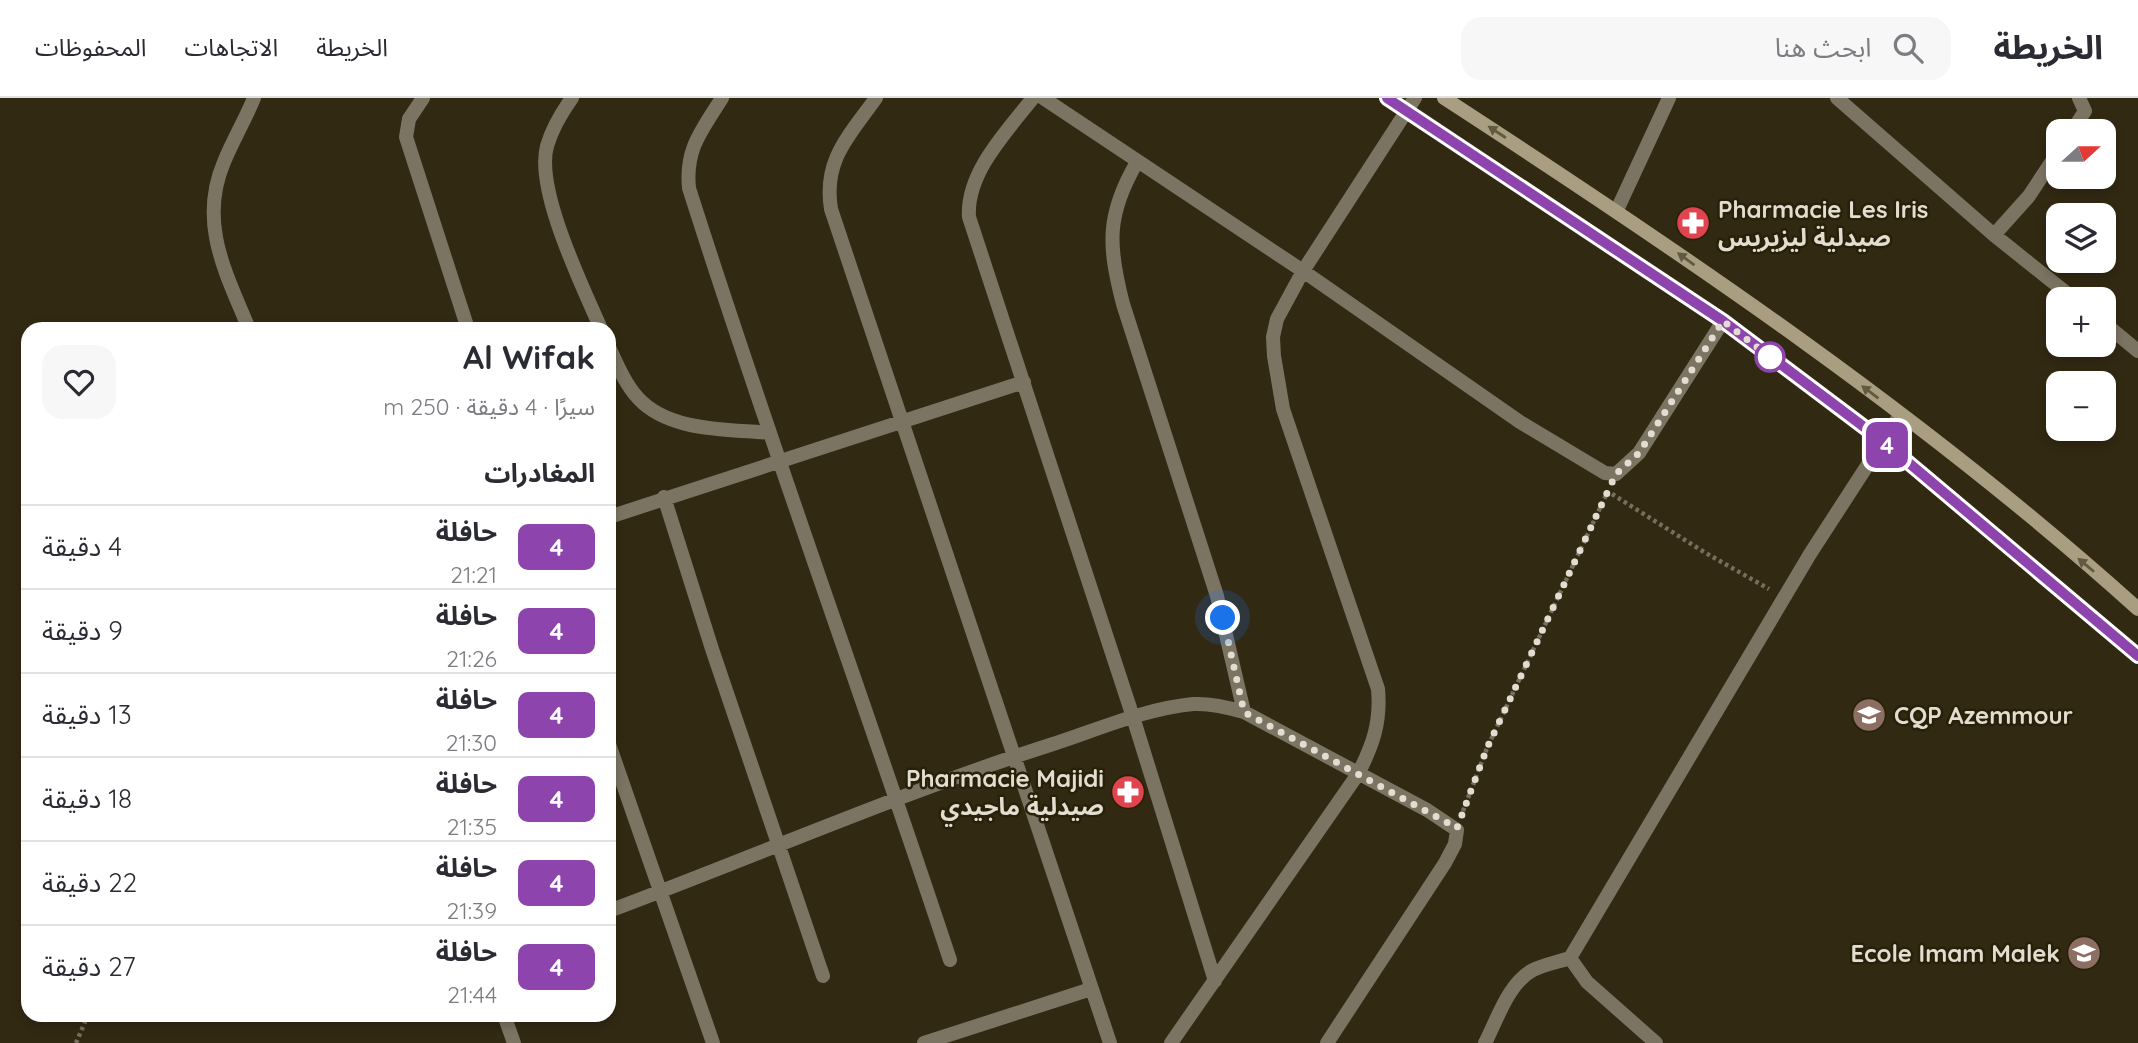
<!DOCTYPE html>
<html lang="ar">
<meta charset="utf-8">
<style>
body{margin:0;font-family:Quicksand,"Noto Sans Arabic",sans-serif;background:#f7f7f7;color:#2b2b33;direction:rtl;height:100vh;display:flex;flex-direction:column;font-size:26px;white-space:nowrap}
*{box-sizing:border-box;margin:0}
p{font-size:23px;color:#7c7c81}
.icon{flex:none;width:38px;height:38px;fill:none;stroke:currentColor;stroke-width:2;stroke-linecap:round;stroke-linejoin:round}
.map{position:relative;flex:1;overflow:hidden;direction:ltr}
.panel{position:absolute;left:21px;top:224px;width:595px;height:700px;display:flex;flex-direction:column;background:#fff;border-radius:21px;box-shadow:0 4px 10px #0003;direction:rtl}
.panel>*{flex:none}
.badge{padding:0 14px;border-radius:10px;font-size:24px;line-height:46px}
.needle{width:46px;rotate:69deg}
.tools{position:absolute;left:2046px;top:21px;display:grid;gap:14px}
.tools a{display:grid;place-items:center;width:70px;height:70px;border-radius:14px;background:#fff;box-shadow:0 4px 10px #0003;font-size:35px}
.you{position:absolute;width:35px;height:35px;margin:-18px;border:5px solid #fff;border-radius:50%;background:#1a73e8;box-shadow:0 0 0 10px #1a73e833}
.map>.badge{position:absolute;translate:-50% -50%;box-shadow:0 0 0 4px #fff}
h2{padding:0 21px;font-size:26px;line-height:63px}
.round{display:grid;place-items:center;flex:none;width:74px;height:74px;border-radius:21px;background:#f7f7f7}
.overview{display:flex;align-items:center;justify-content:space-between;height:119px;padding:0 21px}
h1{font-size:33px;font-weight:800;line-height:52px}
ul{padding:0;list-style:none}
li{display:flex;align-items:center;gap:21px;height:84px;padding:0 21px;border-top:2px solid #e1e1e2}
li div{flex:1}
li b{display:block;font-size:26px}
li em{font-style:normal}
li .badge{min-width:77px;font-weight:700;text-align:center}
header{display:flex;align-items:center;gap:42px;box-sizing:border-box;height:98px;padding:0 35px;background:#fff;border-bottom:2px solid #e1e1e2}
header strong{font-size:33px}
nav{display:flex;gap:38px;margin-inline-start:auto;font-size:24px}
.search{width:490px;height:63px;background:#f7f7f7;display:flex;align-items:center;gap:18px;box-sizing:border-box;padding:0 24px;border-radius:21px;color:#7c7c81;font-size:26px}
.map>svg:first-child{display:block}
</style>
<header>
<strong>الخريطة</strong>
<div class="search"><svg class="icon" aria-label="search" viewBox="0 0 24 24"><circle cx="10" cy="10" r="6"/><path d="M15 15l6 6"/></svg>ابحث هنا</div>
<nav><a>الخريطة</a><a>الاتجاهات</a><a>المحفوظات</a></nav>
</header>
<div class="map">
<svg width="2138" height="945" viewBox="0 0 2138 945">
<rect width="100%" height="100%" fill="#322913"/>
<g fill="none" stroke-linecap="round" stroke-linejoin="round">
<path stroke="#766f5d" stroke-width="4.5" stroke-dasharray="3.5 3.5" stroke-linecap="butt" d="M 1612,396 L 1704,454 L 1769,491
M 1463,713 L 1487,650 L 1608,393
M 76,945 L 88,917"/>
<path stroke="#7c7463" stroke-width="14" d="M 423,0 L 409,21 L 406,39 L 468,231
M 572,0 C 562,14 552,31 547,48 C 535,92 583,189 601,231
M 722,0 C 702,32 685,51 689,90 C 771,349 865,604 950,862
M 876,0 C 849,38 823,62 831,111 L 1110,945
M 1033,0 C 1007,33 966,75 969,119 L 1133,619 L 1215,883
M 1043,0 L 1303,173 L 1520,324 L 1605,375 L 1616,376 L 1639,355 L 1723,223
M 1837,0 L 1994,137 L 2029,98 L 2058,54
M 2072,33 L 2085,13 L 2079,0
M 1137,64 C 1106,117 1108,148 1123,206 L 1217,498 L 1244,614
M 1617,112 L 1669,0
M 1994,137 L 2074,201
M 2104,225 L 2138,253
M 249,231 C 226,175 198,125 224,64 C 233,42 245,22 254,0
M 609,249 C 617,266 625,286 638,300 C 669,334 728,331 770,335
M 664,399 L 712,551 L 823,878
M 609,419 L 1024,284
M 609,646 L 713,945
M 609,813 C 756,758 900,695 1050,647 C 1097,632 1143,611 1193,606 C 1211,605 1227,609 1244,614 L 1427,712 L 1457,732 L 1455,746 L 1445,765 L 1327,945
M 1570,860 L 1587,884 L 1656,945
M 504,917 L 514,945
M 924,945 L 1091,891
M 1171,945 L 1358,676 C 1373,647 1381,624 1378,591 L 1283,311 L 1274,258 L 1273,239 L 1277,221 L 1303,173 L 1415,0
M 1485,945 C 1497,922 1509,884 1533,872 C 1545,866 1558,864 1570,860 L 1810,456 L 1900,317"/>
<path stroke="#aa9e82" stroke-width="14" d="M 1387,0 L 1723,223 L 1884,344 L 2138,558
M 1444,0 C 1684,156 1925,319 2138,511"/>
</g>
<defs><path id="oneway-solid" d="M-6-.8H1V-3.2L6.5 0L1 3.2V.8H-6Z" transform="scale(1.75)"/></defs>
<g fill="#62593f">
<use href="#oneway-solid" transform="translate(1497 34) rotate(-147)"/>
<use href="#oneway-solid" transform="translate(1686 161) rotate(-144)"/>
<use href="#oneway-solid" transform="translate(1870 294) rotate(-143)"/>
<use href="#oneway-solid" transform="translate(2086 467) rotate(-140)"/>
</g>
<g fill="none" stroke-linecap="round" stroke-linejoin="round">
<g stroke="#fff" stroke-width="16">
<path id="line" d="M 1387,0 L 1723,223 L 1884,344 L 2138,558"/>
</g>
<use href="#line" stroke="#8e44ad" stroke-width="10"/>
<path stroke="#e2ddd0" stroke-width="7" stroke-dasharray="0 12.6" d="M 1223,520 L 1244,614 L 1457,730 L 1487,650 L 1616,376 L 1639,355 L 1723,223 L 1770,259"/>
</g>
<defs>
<g id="pharmacy-disc" transform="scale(1.75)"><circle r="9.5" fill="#e0444e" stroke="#282009"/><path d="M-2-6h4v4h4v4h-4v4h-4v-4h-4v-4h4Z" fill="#fff"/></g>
<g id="school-disc" transform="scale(1.75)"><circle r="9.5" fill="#8d6e63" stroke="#282009"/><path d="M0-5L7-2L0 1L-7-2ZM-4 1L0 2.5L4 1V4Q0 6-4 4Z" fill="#fff"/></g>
</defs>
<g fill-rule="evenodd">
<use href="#pharmacy-disc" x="1693" y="125"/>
<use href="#school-disc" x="1869" y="617"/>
<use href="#pharmacy-disc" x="1128" y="694"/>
<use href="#school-disc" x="2084" y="855"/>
</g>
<circle fill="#fff" stroke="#8e44ad" stroke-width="3.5" cx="1770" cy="259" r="14"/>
<g text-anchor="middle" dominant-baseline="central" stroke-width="5" stroke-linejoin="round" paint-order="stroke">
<g font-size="24" font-weight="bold" fill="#e2ddd0" stroke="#282009" text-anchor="start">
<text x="1718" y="111">Pharmacie Les Iris<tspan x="1718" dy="28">صيدلية ليزيريس</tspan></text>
<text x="1894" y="617">CQP Azemmour</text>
<text x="1104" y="680" text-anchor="end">Pharmacie Majidi<tspan x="1104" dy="28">صيدلية ماجيدي</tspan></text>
<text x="2060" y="855" text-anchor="end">Ecole Imam Malek</text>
</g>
</g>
</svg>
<div class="tools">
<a><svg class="needle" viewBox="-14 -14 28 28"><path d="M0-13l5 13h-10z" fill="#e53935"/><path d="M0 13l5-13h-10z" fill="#7c7c81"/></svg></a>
<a><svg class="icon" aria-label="layers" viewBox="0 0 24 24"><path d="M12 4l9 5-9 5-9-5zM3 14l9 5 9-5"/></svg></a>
<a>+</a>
<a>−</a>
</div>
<div class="you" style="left:1223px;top:520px"></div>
<b class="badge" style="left:1887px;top:347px;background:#8e44ad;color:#fff">4</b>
<section class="panel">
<div class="overview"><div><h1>Al Wifak</h1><p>سيرًا · 4 دقيقة · 250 m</p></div><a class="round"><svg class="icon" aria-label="heart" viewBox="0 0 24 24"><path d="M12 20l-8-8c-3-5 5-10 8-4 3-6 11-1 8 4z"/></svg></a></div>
<h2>المغادرات</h2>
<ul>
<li><span class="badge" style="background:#8e44ad;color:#fff">4</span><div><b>حافلة</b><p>21:21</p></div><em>4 دقيقة</em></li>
<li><span class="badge" style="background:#8e44ad;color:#fff">4</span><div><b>حافلة</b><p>21:26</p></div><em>9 دقيقة</em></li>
<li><span class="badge" style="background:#8e44ad;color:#fff">4</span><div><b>حافلة</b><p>21:30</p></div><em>13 دقيقة</em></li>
<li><span class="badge" style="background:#8e44ad;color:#fff">4</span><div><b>حافلة</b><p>21:35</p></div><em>18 دقيقة</em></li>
<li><span class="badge" style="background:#8e44ad;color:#fff">4</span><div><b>حافلة</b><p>21:39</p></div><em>22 دقيقة</em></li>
<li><span class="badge" style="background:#8e44ad;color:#fff">4</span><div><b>حافلة</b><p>21:44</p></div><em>27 دقيقة</em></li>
</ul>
</section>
</div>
